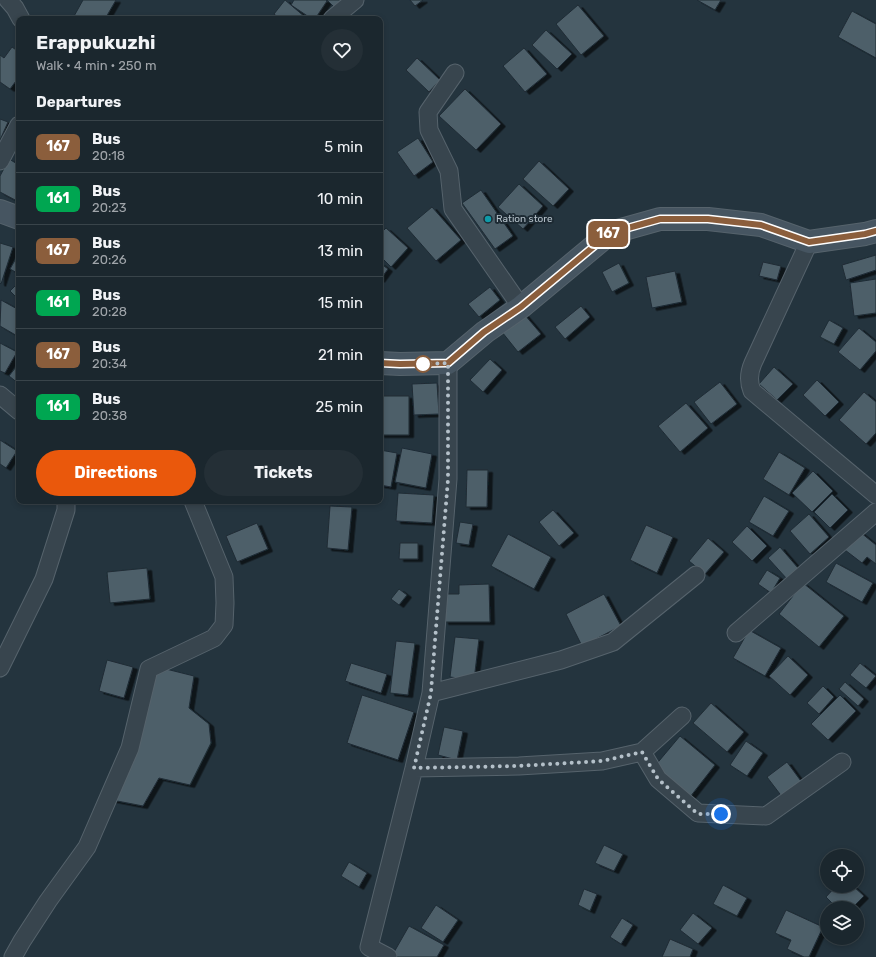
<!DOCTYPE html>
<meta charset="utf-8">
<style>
body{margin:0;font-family:Rubik,sans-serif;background:#242f36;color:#f1f3f6;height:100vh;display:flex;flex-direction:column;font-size:15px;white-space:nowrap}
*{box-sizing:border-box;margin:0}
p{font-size:13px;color:#a0a5aa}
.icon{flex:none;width:22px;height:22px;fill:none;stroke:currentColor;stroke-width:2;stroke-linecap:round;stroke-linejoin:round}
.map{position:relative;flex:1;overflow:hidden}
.drawer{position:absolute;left:16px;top:16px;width:367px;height:488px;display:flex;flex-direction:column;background:#1b272e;border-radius:8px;box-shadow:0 2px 6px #0003,0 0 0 1px #39444a}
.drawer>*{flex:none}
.badge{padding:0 8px;border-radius:6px;font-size:14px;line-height:26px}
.fabs{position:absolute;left:820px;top:849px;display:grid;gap:8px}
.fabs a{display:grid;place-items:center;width:44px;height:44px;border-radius:50%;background:#1b272e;box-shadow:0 2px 6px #0003,0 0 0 1px #39444a;font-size:20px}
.you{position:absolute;width:20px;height:20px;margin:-10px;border:3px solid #fff;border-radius:50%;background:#1a73e8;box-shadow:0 0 0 6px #1a73e833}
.map>.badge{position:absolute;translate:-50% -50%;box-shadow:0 0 0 2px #fff}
h2{padding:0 20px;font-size:15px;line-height:36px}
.round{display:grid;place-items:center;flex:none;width:42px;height:42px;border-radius:21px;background:#242f36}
.head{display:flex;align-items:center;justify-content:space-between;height:68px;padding:0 20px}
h1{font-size:19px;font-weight:700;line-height:30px}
.cta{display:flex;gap:8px;margin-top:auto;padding:8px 20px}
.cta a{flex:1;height:46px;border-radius:24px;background:#ea580c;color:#fff;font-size:16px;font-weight:700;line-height:46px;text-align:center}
.cta a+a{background:#242f36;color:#f1f3f6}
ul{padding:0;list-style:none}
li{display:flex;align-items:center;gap:12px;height:52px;padding:0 20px;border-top:1px solid #39444a}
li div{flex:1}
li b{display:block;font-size:15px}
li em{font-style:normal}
li .badge{min-width:44px;font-weight:700;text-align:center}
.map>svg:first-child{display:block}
</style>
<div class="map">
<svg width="876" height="957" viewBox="0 0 876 957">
<defs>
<filter id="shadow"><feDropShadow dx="4.5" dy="2.5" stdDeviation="0" flood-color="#0009"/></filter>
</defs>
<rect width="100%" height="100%" fill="#24343e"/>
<path fill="#4d5e69" stroke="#1f2c35" filter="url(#shadow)" d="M 83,0 L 116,0 L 105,19 L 74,19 L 73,18 Z
M 285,0 L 305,17 L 303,19 L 280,19 L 274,14 Z
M 294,0 L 326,0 L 327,1 L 315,19 L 312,19 L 291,5 Z
M 327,0 L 341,0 L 334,7 Z
M 410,0 L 423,0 L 415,6 Z
M 697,0 L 721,0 L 715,10 Z
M 578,5 L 604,36 L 581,55 L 556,24 Z
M 852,11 L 876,24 L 876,58 L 838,37 Z
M 546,30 L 572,54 L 557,69 L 532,45 Z
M 12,47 L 19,52 L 19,77 L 10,89 L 0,82 L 0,55 L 4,58 Z
M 524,48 L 547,74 L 525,92 L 503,66 Z
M 417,58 L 440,80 L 429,92 L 406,70 Z
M 465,89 L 501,124 L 476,150 L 439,116 Z
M 0,119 L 8,122 L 0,140 Z
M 418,138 L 433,162 L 414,176 L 397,152 Z
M 9,159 L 19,165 L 19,202 L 0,192 L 0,176 Z
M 539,161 L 569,189 L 553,206 L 523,179 Z
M 519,184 L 543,206 L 523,229 L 498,207 Z
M 481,190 L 513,236 L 495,249 L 462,203 Z
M 432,207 L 461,240 L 436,261 L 407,228 Z
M 386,228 L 408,248 L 391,267 L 380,256 L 380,234 Z
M 0,243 L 13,247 L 1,284 L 0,283 Z
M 19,253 L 19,274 L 10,269 Z
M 876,255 L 876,270 L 846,280 L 842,265 Z
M 763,262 L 781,266 L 777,280 L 759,276 Z
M 380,263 L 388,269 L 380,280 Z
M 619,263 L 629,283 L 612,292 L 602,272 Z
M 675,271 L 682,302 L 652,308 L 646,277 Z
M 876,279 L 876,313 L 854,316 L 850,283 Z
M 19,282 L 19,300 L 10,291 Z
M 490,287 L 500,300 L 479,317 L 468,304 Z
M 1,300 L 19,310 L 19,337 L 0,326 Z
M 581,306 L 590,317 L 565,339 L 555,327 Z
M 524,314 L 541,334 L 518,352 L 502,332 Z
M 829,320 L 843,328 L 834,344 L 820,337 Z
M 859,328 L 876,342 L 876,351 L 860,370 L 838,352 Z
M 0,343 L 17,352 L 5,373 L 0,371 Z
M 490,359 L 502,370 L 483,392 L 470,380 Z
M 19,363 L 19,384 L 9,376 Z
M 774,367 L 793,384 L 777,400 L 759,384 Z
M 817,380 L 839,402 L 825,416 L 803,395 Z
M 720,382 L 737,404 L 711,424 L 694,402 Z
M 437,383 L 439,414 L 414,415 L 412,384 Z
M 864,392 L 876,402 L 876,433 L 866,444 L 839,420 Z
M 380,396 L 409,396 L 409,435 L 380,435 Z
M 686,403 L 708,428 L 680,452 L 658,426 Z
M 0,440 L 17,451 L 6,468 L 0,464 Z
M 402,448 L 432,454 L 426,488 L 395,482 Z
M 380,450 L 397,453 L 391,487 L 380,485 Z
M 779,452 L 805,468 L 789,495 L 763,479 Z
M 467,470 L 488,470 L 487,507 L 466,507 Z
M 813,471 L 833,491 L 812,512 L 792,493 Z
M 398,493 L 434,495 L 432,523 L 396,521 Z
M 832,494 L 848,510 L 830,528 L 814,512 Z
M 764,496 L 789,511 L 773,536 L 749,522 Z
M 330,506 L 352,507 L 348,550 L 327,548 Z
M 553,510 L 574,533 L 559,546 L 539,522 Z
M 809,514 L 829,537 L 810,554 L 790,531 Z
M 460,522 L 473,524 L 469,545 L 456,543 Z
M 257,523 L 268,549 L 237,562 L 226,536 Z
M 646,525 L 673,537 L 657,573 L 630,560 Z
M 747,526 L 767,546 L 752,561 L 732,542 Z
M 860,532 L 876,545 L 876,564 L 867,557 L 862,563 L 845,550 Z
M 508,534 L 551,557 L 534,589 L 491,566 Z
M 708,538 L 724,552 L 705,574 L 689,561 Z
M 400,543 L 418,543 L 418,559 L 399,559 Z
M 780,547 L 798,568 L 787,579 L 768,558 Z
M 836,563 L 873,583 L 862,602 L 826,582 Z
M 147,568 L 150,599 L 110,603 L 107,572 Z
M 767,570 L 780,578 L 771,593 L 758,584 Z
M 803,583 L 844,616 L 819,647 L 779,614 Z
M 489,584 L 490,622 L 444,622 L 444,594 L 459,594 L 459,585 Z
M 399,589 L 407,595 L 399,605 L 391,599 Z
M 604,594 L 621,626 L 582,646 L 566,614 Z
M 749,630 L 781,648 L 765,676 L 733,658 Z
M 455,637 L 479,639 L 474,680 L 450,677 Z
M 396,641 L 415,643 L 408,695 L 390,693 Z
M 788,656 L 808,675 L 790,695 L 769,676 Z
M 107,660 L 133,667 L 124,698 L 99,691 Z
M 351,663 L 387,674 L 381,693 L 345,681 Z
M 860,663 L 876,676 L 866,688 L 850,675 Z
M 158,667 L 194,676 L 189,708 L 209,724 L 211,743 L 190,785 L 159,778 L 143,806 L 112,800 L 131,767 Z
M 845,682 L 864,699 L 858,706 L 839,689 Z
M 823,686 L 834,697 L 819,714 L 807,703 Z
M 362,695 L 414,712 L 398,760 L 347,743 Z
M 840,695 L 856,711 L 828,740 L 811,724 Z
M 711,703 L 744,732 L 727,752 L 693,723 Z
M 444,727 L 463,731 L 457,760 L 438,755 Z
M 680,736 L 715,765 L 690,797 L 654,767 Z
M 746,741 L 763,753 L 747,776 L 730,765 Z
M 787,762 L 806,788 L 786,802 L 767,777 Z
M 604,845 L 623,854 L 614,871 L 595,863 Z
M 349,862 L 367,873 L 359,887 L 341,876 Z
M 723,885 L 747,898 L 737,916 L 713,904 Z
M 836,886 L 853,886 L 864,896 L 852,908 L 837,908 L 826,897 Z
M 584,889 L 597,894 L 590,911 L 578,905 Z
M 436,905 L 458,920 L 443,942 L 421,928 Z
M 786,910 L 823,927 L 809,957 L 804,957 L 787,949 L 791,940 L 775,933 Z
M 693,913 L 712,928 L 698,944 L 680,930 Z
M 622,918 L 633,925 L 621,944 L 610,937 Z
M 409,926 L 444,945 L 437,957 L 398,957 L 393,954 Z
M 670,939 L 693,949 L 690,957 L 662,957 Z"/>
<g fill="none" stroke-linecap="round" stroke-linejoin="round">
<g stroke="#56636c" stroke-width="19">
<path id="street" d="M 8,0 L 15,8 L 21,19
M 332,19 L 355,0
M 455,73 L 428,112 L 429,130 L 449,171 L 453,209 L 521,307
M 0,161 L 19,125
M 809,242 L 753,363 C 749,372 748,381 752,391 L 876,495
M 0,395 L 19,411
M 736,633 L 876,512
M 0,668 L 44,579 L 66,510 L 66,501
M 431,693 L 561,660 L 613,642 L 696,575
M 642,752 L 658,779 L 698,813 L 766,816 L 842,762
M 414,768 L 519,766 L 602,761 L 642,752 L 682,716
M 13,957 L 22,941 L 48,901 L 87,847 L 130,748 L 149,669 L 214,638 L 224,625 L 225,603 L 224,577 L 193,501
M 388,957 L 369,947 L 414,768 L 431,693 L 448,479 L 448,363"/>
</g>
<g stroke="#56636c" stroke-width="24">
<path id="secondary" d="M 0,211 L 19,218
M 380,363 L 400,364 L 448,363 L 485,332 L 521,307 L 610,233 L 660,219 L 708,219 L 761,225 L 809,242 L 865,234 L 876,231"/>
</g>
<use href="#street" stroke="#38454e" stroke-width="17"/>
<use href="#secondary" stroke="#465561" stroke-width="22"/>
</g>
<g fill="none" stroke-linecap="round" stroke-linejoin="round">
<g stroke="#fff" stroke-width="9">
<path id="line" d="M 380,363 L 400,364 L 448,363 L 484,332 L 521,307 L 610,233 L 660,219 L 708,219 L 761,225 L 809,242 L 865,234 L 876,231"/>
</g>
<use href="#line" stroke="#8b5e3c" stroke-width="6"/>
<path stroke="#b4c0c9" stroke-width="4" stroke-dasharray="0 7.2" d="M 423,364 L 448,363 L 448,479 L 432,678 L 431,693 L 414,768 L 518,766 L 602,761 L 642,752 L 658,779 L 698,814 L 721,814"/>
</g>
<circle fill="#0f9aa8" stroke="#1d2a33" stroke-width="1.5" cx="488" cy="219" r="4"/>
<circle fill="#fff" stroke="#8b5e3c" stroke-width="2" cx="423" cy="364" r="8"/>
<g text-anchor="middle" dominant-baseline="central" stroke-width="4" stroke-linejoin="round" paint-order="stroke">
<g font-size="10" fill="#b4c0c9" stroke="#1d2a33" text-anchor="start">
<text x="496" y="219">Ration store</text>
</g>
</g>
</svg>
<div class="fabs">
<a><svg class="icon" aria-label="locate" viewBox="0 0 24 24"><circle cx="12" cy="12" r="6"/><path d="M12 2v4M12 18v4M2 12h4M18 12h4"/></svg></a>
<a><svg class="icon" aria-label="layers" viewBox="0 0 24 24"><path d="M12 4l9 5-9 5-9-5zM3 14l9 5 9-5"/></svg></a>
</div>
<div class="you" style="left:721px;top:814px"></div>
<b class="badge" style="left:608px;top:234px;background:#8b5e3c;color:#fff">167</b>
<section class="drawer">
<div class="head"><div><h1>Erappukuzhi</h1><p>Walk · 4 min · 250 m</p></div><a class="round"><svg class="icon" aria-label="heart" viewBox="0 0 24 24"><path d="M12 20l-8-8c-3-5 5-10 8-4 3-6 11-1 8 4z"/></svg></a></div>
<h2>Departures</h2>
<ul>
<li><span class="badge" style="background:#8b5e3c;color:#fff">167</span><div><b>Bus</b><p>20:18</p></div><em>5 min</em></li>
<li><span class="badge" style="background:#00a651;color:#fff">161</span><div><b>Bus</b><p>20:23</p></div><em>10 min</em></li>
<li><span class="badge" style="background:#8b5e3c;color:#fff">167</span><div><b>Bus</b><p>20:26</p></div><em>13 min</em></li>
<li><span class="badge" style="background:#00a651;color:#fff">161</span><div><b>Bus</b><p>20:28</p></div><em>15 min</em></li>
<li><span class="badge" style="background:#8b5e3c;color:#fff">167</span><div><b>Bus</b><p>20:34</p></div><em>21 min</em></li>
<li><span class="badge" style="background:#00a651;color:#fff">161</span><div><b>Bus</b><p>20:38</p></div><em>25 min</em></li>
</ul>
<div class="cta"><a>Directions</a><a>Tickets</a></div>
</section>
</div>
